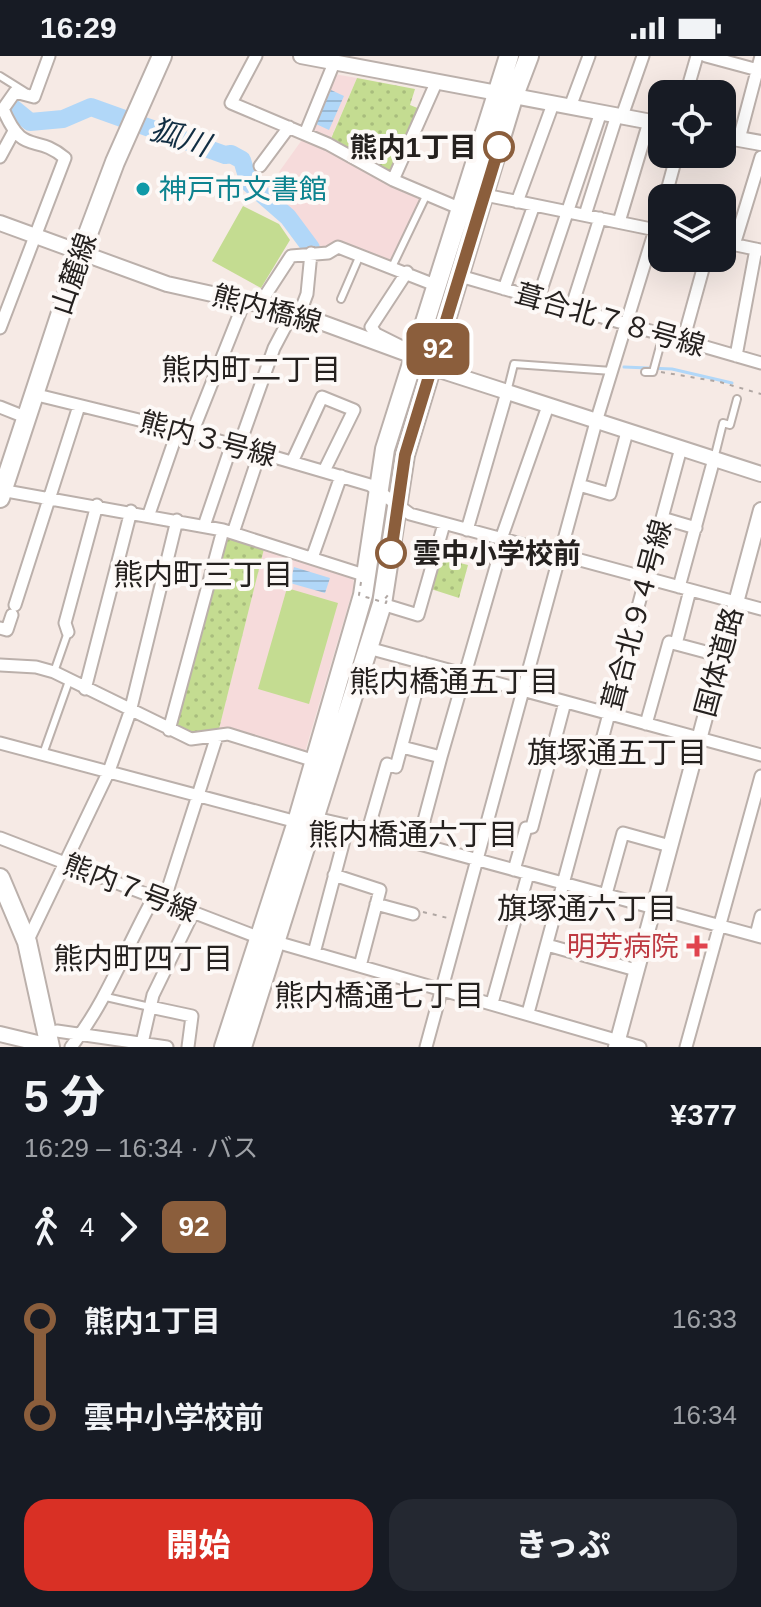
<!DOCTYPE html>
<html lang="ja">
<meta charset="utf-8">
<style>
body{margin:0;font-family:Arial,"Noto Sans JP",sans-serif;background:#242831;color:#f1f3f6;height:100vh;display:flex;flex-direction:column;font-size:30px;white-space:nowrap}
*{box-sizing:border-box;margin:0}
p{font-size:26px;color:#9ea1a6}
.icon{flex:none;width:44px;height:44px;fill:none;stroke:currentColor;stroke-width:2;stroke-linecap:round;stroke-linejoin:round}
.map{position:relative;height:991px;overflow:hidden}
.side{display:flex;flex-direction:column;background:#171b24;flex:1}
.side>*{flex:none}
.badge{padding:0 16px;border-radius:12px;font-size:28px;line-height:52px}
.buttons{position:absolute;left:648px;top:24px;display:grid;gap:16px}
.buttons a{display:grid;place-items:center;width:88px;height:88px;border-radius:16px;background:#171b24;box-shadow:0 8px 32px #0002;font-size:40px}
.map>.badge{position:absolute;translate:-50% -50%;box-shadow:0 0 0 4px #fff}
.legs{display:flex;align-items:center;gap:12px;height:88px;padding:0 24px;font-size:26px}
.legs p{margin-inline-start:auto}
.head{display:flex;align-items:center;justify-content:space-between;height:136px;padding:0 24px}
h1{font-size:44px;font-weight:800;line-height:60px}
.cta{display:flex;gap:16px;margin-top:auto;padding:16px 24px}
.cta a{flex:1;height:92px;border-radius:24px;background:#d93025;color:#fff;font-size:32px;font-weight:800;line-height:92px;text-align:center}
.cta a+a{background:#242831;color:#f1f3f6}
ul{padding:0 24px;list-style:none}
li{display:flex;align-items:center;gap:28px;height:96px;font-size:30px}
li i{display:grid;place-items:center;width:12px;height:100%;margin:0 10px;background:currentColor}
li i::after{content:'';width:20px;height:20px;margin:-10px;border:6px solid;border-radius:50%;background:#171b24}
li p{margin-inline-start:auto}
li:first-child i{background:linear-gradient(#0000 50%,currentColor 0)}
li:last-child i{background:linear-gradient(currentColor 50%,#0000 0)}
.status{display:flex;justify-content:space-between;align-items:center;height:56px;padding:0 40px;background:#171b24;direction:ltr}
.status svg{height:22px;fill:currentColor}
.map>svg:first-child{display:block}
</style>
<div class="status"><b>16:29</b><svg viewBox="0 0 49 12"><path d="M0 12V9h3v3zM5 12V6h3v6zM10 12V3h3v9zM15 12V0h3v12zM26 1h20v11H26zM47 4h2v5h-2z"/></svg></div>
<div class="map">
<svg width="761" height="991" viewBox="0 0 761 991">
<defs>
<pattern id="park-dots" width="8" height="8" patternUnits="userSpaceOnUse" patternTransform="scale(2)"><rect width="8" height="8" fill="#c4dc91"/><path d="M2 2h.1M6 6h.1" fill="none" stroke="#a8bc7d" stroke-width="1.8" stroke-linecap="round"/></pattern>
<pattern id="water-rules" width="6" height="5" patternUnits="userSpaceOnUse" patternTransform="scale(2)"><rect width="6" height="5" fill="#b1d7f8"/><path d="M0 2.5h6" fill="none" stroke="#98b8d4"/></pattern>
</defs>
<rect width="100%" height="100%" fill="#f6eae5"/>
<path fill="#f6dbdb" d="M 334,18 L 357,22 L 330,84 L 309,76 Z
M 304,81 L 423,141 L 390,209 L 335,188 L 325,195 L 314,194 L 302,172 L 272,140 L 285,121 L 279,116 Z
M 265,489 L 353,521 L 354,530 L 304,699 L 218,677 Z"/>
<path fill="#c4dc91" d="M 243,150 L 279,168 L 290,184 L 261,232 L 212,205 Z
M 287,532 L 338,547 L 309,648 L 258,633 Z"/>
<path fill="url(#park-dots)" d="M 357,22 L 415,33 L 410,49 L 420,53 L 391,120 L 330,85 Z
M 225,477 L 265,489 L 218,677 L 202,681 L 173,673 Z
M 440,502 L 468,509 L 459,542 L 431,533 Z"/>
<path fill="url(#water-rules)" d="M 331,34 L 344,40 L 329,74 L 316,68 Z
M 294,511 L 330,522 L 325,537 L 290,527 Z"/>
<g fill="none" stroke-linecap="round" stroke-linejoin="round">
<path stroke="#b1d7f8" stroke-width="3" d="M 624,311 L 672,313 L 732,327"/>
<path stroke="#b1d7f8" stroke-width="18" d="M 13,52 L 30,66 L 63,63 L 91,51 L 225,99 L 231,98 L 242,104 L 249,127 L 288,161 L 311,192"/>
<g stroke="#bbb0ab" stroke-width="10">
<path id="service" d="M 0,20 L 24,35
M 392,211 L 426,140
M 341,243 L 360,199
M 645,316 L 653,316 L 663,279
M 507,336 L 514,308 L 612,315
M 714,403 L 723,367 L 730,369 L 737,343
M 54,616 L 68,576
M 43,698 L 69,625
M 106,941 L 150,951"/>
</g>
<g stroke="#bbb0ab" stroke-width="15">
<path id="minor" d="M 256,0 L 231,47 L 328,88 L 393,124 L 459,152
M 706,0 L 758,14
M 686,38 L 697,0
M 570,51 L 589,0
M 622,60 L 643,0
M 305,78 L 334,7
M 739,83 L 761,0
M 0,101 L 13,77
M 260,110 L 289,71
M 393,124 L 436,27
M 485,139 L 661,175
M 665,142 L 677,98
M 517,146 L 553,48
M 585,159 L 617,59
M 619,166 L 649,66
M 722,186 L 760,194
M 734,189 L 761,101
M 460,220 L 761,307
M 504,233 L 534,149
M 538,243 L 601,56
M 261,246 L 291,200 L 328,197 L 338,191 L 435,229
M 571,253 L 600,162
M 299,259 L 307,238 L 311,197
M 0,272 L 65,102 C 34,76 24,102 3,53 L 15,36 L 34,41 L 49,0
M 683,285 L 706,202
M 404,292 L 376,278 L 371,271 L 407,216
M 736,300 L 756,193
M 33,338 L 192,377 L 370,429 L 410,458 L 761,553
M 0,351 L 25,361
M 192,377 L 245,244
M 239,390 L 274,292 L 293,256
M 292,406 L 322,341 L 354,354 L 324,415
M 579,429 L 610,438 L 627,376
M 0,434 L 223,474 L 367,520
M 149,458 L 178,374
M 662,462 L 696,472
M 204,470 L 232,388
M 467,474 L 507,336
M 233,477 L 260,396
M 501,483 L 548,350
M 312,502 L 341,420
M 679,531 L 714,403
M 690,534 L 676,588 L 721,600
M 382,548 L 418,559 L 444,468
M 15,549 L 79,350
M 0,572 L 7,574 L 12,559
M 68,576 L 65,567 L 97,449
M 368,592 L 761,699
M 0,609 L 36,611 L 54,616 L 191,683 L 228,678 L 315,705
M 85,633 L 131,455
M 646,668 L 669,586 L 676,588
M 169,674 L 223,474
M 0,687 L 297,766 L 315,762 L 368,774 L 761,881
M 402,691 L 441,701 L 418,787
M 441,701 L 504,483
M 368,774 L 387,708 L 396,711 L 424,607
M 0,782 L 260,882
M 514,814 L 526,772 L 532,771 L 565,646
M 334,819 L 380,834 L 360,910
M 606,838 L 623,777 L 670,790
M 164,845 L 217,680
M 376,848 L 413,858
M 756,879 L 761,860
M 27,886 L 109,715 L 130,656 L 177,464
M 276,886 L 640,991
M 547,889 L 636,914
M 314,897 L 348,769
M 492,947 L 528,818
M 150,951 L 192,960 L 188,991
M 528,957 L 681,392
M 57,975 L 167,991
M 142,987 L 153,939 L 193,857
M 71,991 C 107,945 126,891 154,841
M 426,991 L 596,366 L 662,151
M 686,991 L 761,720"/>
</g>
<g stroke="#bbb0ab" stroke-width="18">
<path id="tertiary" d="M 301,0 L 662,68
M 722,80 L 761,87
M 0,167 L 167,228 L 293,256 L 413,300 L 433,312 L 761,418
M 0,978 L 50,990
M 616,991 L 761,454"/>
</g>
<g stroke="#bbb0ab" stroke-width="22">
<path id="primary" d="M 0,442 L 80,199 L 115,106 L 162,0
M 0,822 L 27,886 L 50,991
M 224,991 L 297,766 L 363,539 L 385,393 L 509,0
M 242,991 L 382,548 L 405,399 L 513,42 L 529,0"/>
</g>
<path stroke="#b0a7a3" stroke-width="2" stroke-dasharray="4 6" stroke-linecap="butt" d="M 661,316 L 720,326 L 761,338
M 423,856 L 452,863"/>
<use href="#service" stroke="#fff" stroke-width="6"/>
<use href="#minor" stroke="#fff" stroke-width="11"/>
<use href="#tertiary" stroke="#fff" stroke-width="14"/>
<use href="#primary" stroke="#fff" stroke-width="18"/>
<path stroke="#b0a7a3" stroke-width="2" stroke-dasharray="4 6" stroke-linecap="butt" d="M 361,526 L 359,539 L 386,547 L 388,539 L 384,544"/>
</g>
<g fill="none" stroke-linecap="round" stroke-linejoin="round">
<g stroke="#fff" stroke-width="18">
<path id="line-1" d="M 391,497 L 405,399 L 499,91"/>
</g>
<use href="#line-1" stroke="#8b5e3c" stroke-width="12"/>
</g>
<g fill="#fff" stroke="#8b5e3c" stroke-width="4">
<circle cx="499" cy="91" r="14"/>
<circle cx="391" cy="497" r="14"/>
</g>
<circle fill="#0f9aa8" stroke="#fdf9f7" stroke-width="3" cx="143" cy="133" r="8"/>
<path fill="#e0444e" stroke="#fdf9f7" stroke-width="3" d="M693 878h8v8h8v8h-8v8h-8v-8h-8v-8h8z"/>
<g text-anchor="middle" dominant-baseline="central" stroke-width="8" stroke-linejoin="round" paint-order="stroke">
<g font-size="28" font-weight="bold" fill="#25211f" stroke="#fdf9f7" text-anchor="end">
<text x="477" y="91">熊内1丁目</text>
<text x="413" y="497" text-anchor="start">雲中小学校前</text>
</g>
<g font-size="28" fill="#0d838f" stroke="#fdf9f7" text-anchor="start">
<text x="159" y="133">神戸市文書館</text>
</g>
<g font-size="28" fill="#25211f" stroke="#fdf9f7">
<text transform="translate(74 218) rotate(-71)">山麓線</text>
<text transform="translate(267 253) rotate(15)">熊内橋線</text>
<text transform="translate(610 264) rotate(16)">葺合北７８号線</text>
<text transform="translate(208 383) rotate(15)">熊内３号線</text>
<text transform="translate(637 559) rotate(-75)">葺合北９４号線</text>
<text transform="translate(719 606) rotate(-75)">国体道路</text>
<text transform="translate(130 832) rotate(21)">熊内７号線</text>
</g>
<g font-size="28" fill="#be3a42" stroke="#fdf9f7" text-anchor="end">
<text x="679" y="890">明芳病院</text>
</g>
<g font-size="30" font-style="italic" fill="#112e43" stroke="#fdf9f7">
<text transform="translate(180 81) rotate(18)">狐川</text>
</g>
<g font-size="30" fill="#25211f" stroke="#fdf9f7">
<text x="251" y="313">熊内町二丁目</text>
<text x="203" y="518">熊内町三丁目</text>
<text x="454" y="625">熊内橋通五丁目</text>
<text x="617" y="696">旗塚通五丁目</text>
<text x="413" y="778">熊内橋通六丁目</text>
<text x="587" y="852">旗塚通六丁目</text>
<text x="143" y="902">熊内町四丁目</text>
<text x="379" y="939">熊内橋通七丁目</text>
</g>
</g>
</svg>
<div class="buttons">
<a><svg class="icon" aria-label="locate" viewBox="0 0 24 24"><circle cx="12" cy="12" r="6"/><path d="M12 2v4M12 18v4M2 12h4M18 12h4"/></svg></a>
<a><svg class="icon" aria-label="layers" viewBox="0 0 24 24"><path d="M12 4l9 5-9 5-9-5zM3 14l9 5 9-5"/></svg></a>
</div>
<b class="badge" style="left:438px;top:293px;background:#8b5e3c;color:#fff">92</b>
</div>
<section class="side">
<div class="head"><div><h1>5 分</h1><p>16:29 – 16:34 · バス</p></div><b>¥377</b></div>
<div class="legs"><svg class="icon" aria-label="walk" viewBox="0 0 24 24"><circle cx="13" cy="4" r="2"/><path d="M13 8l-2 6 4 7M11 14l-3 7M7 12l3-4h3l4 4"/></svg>4<svg class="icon" aria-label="forward" viewBox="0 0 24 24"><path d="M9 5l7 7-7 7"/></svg><b class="badge" style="background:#8b5e3c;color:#fff">92</b></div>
<ul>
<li><i style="color:#8b5e3c"></i><b>熊内1丁目</b><p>16:33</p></li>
<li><i style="color:#8b5e3c"></i><b>雲中小学校前</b><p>16:34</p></li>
</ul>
<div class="cta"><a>開始</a><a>きっぷ</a></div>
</section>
